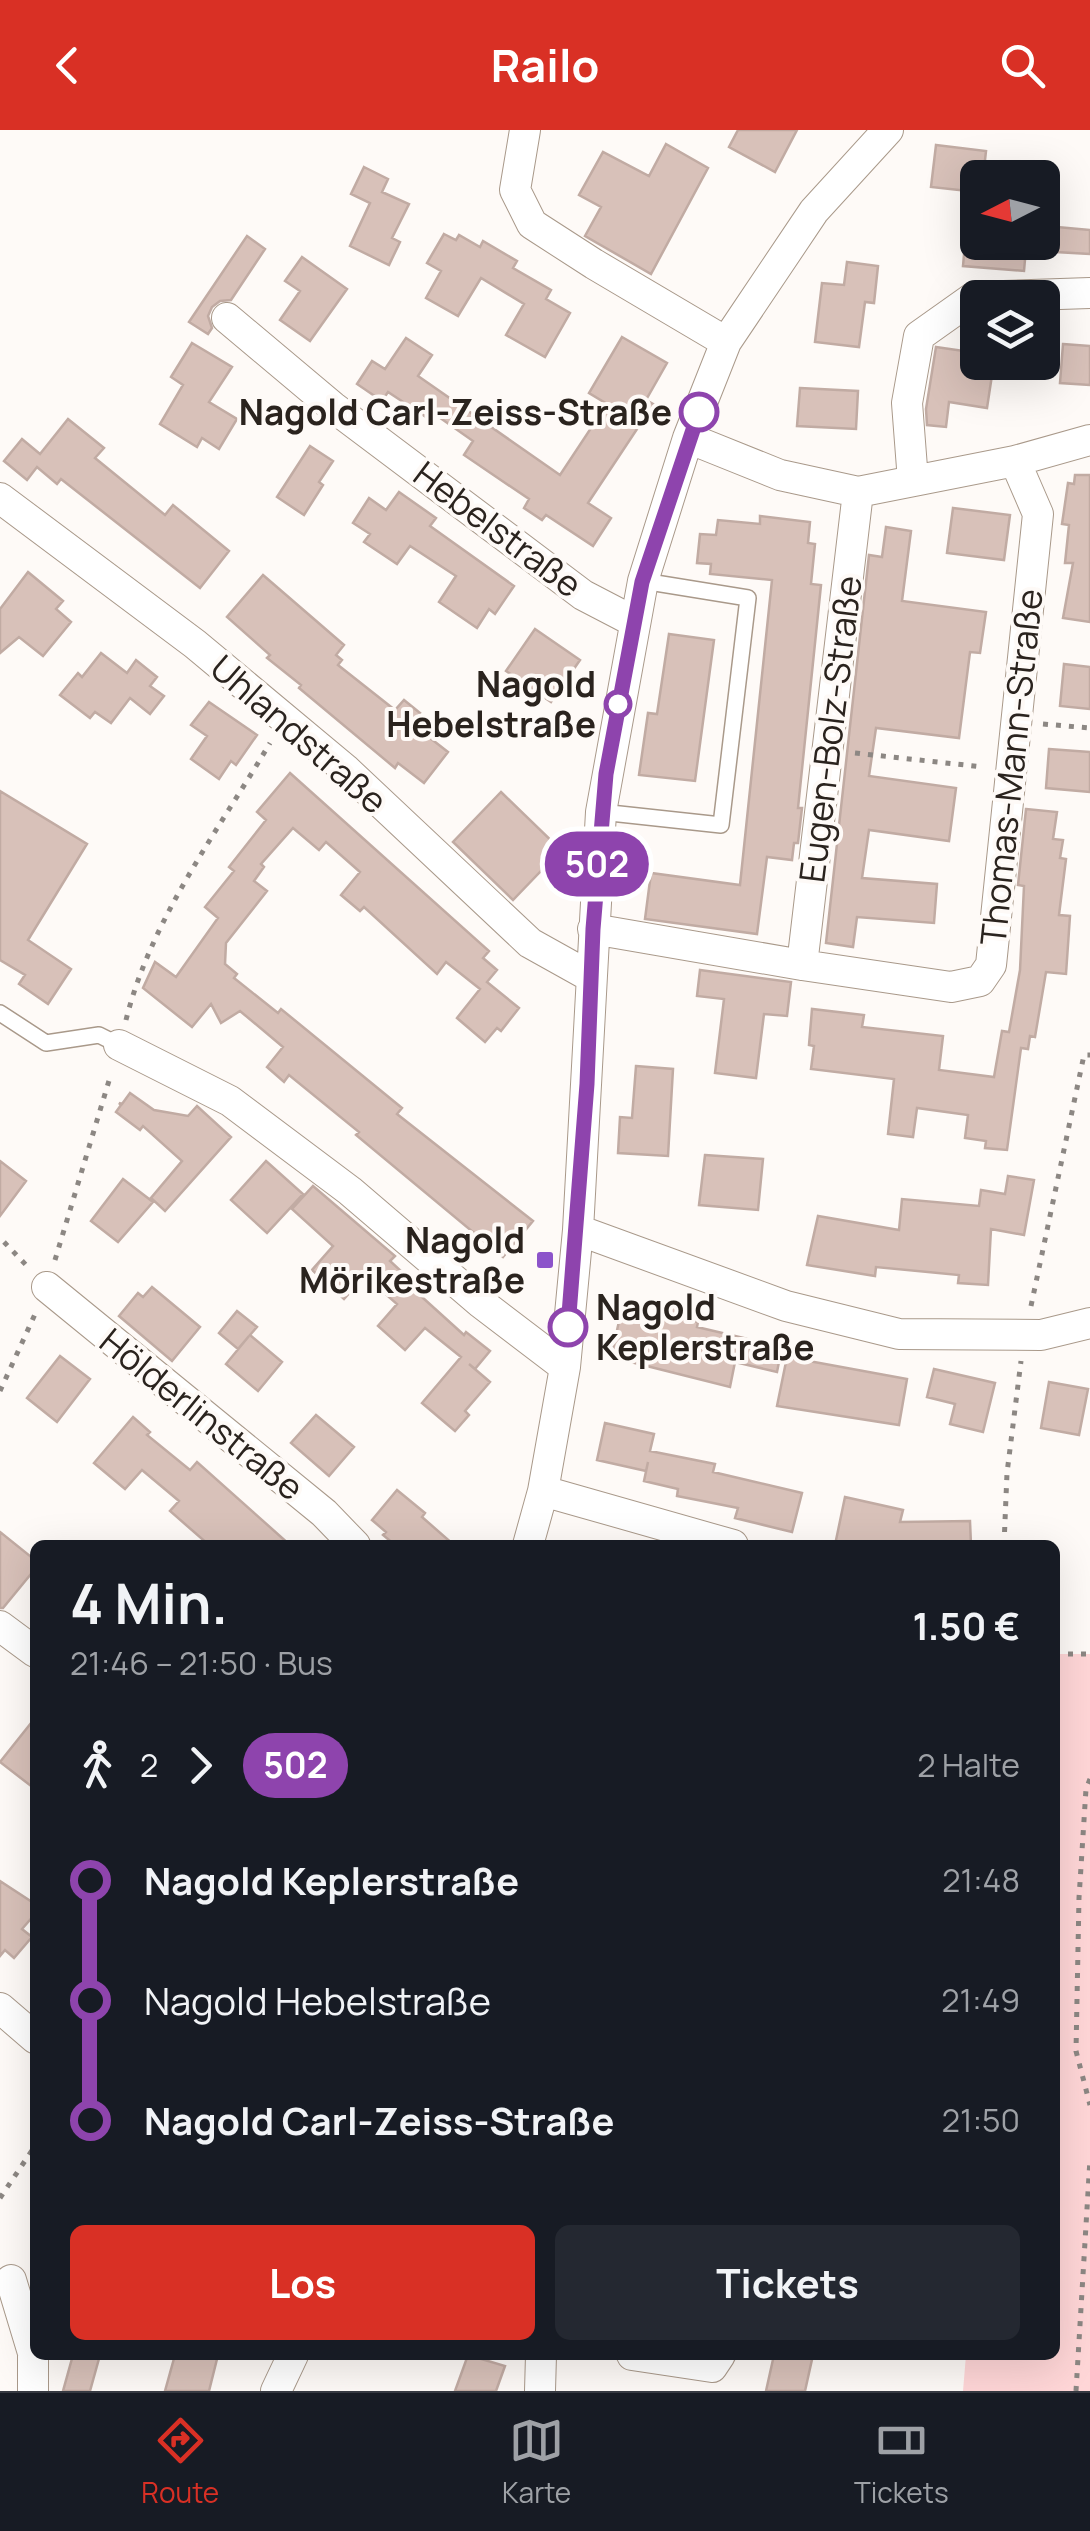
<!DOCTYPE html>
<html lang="de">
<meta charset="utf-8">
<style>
body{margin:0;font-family:Manrope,sans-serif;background:#242831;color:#f1f3f6;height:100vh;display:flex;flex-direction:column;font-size:38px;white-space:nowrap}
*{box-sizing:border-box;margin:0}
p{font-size:32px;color:#9ea1a6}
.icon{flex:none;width:55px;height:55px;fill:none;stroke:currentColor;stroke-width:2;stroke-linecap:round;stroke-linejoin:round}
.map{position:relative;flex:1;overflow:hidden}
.side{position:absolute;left:30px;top:1410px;width:1030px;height:820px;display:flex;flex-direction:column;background:#171b24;border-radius:15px;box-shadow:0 10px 40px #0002}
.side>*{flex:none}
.badge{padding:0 20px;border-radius:32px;font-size:35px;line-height:65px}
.needle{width:65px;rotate:264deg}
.fabs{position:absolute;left:960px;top:30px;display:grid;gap:20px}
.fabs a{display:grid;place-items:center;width:100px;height:100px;border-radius:15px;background:#171b24;box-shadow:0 10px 40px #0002;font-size:50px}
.map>.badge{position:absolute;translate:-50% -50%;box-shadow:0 0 0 5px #fff}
.legs{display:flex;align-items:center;gap:15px;height:110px;padding:0 40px;font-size:32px}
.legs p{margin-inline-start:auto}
.summary{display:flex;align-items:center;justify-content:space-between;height:170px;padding:0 40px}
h1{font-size:55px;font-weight:700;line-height:75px}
.cta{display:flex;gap:20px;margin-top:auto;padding:20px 40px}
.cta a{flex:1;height:115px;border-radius:15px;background:#d93025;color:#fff;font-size:40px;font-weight:700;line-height:115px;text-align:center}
.cta a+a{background:#242831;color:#f1f3f6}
ul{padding:0 40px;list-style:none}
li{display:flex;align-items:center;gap:35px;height:120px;font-size:38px}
li i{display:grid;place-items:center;width:15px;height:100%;margin:0 12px;background:currentColor}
li i::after{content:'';width:25px;height:25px;margin:-12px;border:8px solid;border-radius:50%;background:#171b24}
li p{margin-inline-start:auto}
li:first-child i{background:linear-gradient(#0000 50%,currentColor 0)}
li:last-child i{background:linear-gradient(currentColor 50%,#0000 0)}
header{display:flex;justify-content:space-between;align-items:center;height:130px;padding:0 40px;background:#d93025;color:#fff;font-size:45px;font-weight:700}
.tab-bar{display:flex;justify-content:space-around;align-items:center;height:140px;border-top:2px solid #363941;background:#171b24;font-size:28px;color:#9ea1a6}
.tab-bar a{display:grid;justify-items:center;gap:5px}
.tab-bar .current{color:#d93025}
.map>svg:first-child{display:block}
</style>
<header><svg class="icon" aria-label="back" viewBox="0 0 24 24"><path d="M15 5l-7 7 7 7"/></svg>Railo<svg class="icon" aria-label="search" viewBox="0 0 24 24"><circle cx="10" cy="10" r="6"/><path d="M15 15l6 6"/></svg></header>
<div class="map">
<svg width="1090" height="2261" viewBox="0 0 1090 2261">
<rect width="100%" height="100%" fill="#fefaf7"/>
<path fill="#ffd6d7" d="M 1055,1524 L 1090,1524 L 1090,2261 L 963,2261 L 966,2225 L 1055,2225 Z"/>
<path fill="#d8c1b9" stroke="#c1aba3" stroke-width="2.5" d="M 738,0 L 797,0 L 775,42 L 729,17 Z
M 666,14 L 708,38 L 651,144 L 585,106 L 601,77 L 579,65 L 603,22 L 649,46 Z
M 936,15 L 986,21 L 983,48 L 978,48 L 978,62 L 931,57 Z
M 364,37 L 388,49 L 382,62 L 409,74 L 392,108 L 400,112 L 389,135 L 350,116 L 370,73 L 351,64 Z
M 1057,97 L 1090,100 L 1090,124 L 1056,122 Z
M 444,104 L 456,110 L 459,105 L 480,117 L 483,111 L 517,131 L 513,138 L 551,160 L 546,169 L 570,183 L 545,227 L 506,205 L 524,174 L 481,148 L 458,186 L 426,168 L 441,141 L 427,133 Z
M 247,106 L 265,119 L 231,170 L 220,171 L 212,177 L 208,186 L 212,198 L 208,204 L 189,192 Z
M 965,113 L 1026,118 L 1024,141 L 963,136 Z
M 302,127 L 347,159 L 310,211 L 280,190 L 300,161 L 285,151 Z
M 847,132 L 878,136 L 874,173 L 865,172 L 859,217 L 815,212 L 822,153 L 844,155 Z
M 622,207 L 667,233 L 646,270 L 655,275 L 644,295 L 641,293 L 588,373 L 611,388 L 593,416 L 546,385 L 542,390 L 524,378 L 529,369 L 464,325 L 473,311 L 436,285 L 432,291 L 388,262 L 382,271 L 357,254 L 372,231 L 385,239 L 406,208 L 432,225 L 418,246 L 560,345 L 607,274 L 589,263 Z
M 192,213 L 232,237 L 209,272 L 237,289 L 219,319 L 202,308 L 197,317 L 160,294 L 183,255 L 171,247 Z
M 1063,214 L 1090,216 L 1090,255 L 1060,253 Z
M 936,217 L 978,223 L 978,232 L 994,232 L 987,278 L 949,272 L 946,297 L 927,295 L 926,279 Z
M 800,258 L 858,261 L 856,299 L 797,296 Z
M 68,289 L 104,318 L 95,328 L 165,385 L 173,375 L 229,421 L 200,458 L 61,349 L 57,354 L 37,337 L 27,350 L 4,331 L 22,309 L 40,324 Z
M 310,316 L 333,331 L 319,352 L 323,355 L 304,385 L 277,367 Z
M 1075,345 L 1090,345 L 1090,492 L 1063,488 L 1073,433 L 1065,433 L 1069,395 L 1062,394 L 1068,353 L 1074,354 Z
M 399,362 L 436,388 L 430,396 L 514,456 L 495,484 L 489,479 L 477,498 L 439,472 L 456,446 L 410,416 L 397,434 L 364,412 L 370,404 L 353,393 L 369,368 L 386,380 Z
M 953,378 L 1010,385 L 1004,430 L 947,423 Z
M 760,386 L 810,392 L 808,413 L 815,414 L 811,454 L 821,455 L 798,678 L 802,678 L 798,713 L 794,713 L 792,730 L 767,727 L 757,804 L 645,789 L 651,743 L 740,755 L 772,450 L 710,444 L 711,434 L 697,433 L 700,404 L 716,405 L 718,390 L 760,394 Z
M 886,397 L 911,401 L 902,471 L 986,482 L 980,523 L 970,522 L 959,608 L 876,598 L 869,646 L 956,658 L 949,711 L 869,700 L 862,748 L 937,754 L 934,793 L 857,787 L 853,817 L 826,813 L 869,425 L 882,427 Z
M 28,442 L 63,471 L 56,479 L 71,492 L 43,526 L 19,507 L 0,523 L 0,479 Z
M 263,445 L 344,515 L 336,525 L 342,530 L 338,535 L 395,580 L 404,570 L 420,583 L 412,594 L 448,622 L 424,653 L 398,633 L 395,638 L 299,558 L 301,555 L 267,528 L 270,525 L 227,487 Z
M 535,499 L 580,530 L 551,572 L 506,541 Z
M 669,504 L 714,510 L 695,651 L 639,645 L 648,583 L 657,584 Z
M 101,523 L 127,543 L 136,530 L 157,547 L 150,556 L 164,566 L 150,584 L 130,568 L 111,593 L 95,582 L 90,588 L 60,565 L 78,543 L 82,547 Z
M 1064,534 L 1090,537 L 1090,579 L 1060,576 Z
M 209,572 L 257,605 L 236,635 L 231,631 L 219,649 L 191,629 L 207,606 L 191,595 Z
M 1049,619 L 1090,622 L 1090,662 L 1046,658 Z
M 290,643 L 489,821 L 483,828 L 497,840 L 487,852 L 519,878 L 501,901 L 497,898 L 485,912 L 457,888 L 480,859 L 446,832 L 437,844 L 364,777 L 360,781 L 341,765 L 360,742 L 326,712 L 319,720 L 293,698 L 261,734 L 264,737 L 254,751 L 267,761 L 226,813 L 225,834 L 237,844 L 234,848 L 278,883 L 281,879 L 402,978 L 397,984 L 533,1091 L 503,1127 L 356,1005 L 359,1002 L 289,945 L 284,952 L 267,937 L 283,917 L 240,881 L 221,893 L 211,874 L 192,897 L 143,858 L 155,832 L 176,847 L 218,788 L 205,777 L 234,741 L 229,737 L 266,690 L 257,682 Z
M 0,661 L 87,714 L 28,810 L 71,839 L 48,874 L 19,854 L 25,845 L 0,830 Z
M 501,662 L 561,720 L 513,770 L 453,712 Z
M 1026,679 L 1057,682 L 1053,709 L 1063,710 L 1060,728 L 1066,729 L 1059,785 L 1070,786 L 1066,844 L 1046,842 L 1035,907 L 1030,906 L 1028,919 L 1021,918 L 1007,1020 L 985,1018 L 986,1011 L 965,1008 L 968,985 L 917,978 L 913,1007 L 888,1004 L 894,949 L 811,939 L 814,916 L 809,915 L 812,879 L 864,885 L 862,897 L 943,906 L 939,940 L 994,947 L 1002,901 L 1009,902 L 1020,840 L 1024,756 L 1018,755 Z
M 700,840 L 791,852 L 787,886 L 764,884 L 756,948 L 715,943 L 724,869 L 697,866 Z
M 636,936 L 673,939 L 668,1026 L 618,1023 L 620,987 L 632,988 Z
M 130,963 L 154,980 L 188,986 L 197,976 L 231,1007 L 165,1081 L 151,1068 L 182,1031 L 143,996 L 140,1000 L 116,982 L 121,975 L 119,973 L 122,974 Z
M 705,1025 L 763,1029 L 758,1080 L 699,1075 Z
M 0,1031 L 26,1051 L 0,1086 Z
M 266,1031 L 303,1064 L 267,1103 L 231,1070 Z
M 1008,1046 L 1034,1050 L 1024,1105 L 991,1099 L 988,1155 L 958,1153 L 959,1145 L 876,1137 L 875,1146 L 807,1135 L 818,1086 L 899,1100 L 902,1069 L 979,1076 L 981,1060 L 1005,1064 Z
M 123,1049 L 153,1072 L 118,1112 L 91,1091 Z
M 313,1056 L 395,1126 L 390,1131 L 415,1154 L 412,1158 L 464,1205 L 466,1202 L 490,1221 L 475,1239 L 469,1234 L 490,1252 L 465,1281 L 469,1285 L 455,1301 L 422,1273 L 461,1227 L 425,1198 L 405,1220 L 378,1196 L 397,1174 L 365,1146 L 344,1169 L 312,1140 L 333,1116 L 292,1079 Z
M 152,1157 L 200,1197 L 172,1231 L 119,1186 L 138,1163 L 143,1167 Z
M 663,1174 L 687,1180 L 685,1189 L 698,1192 L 697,1197 L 782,1217 L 777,1242 L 735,1232 L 730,1257 L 611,1227 L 622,1178 L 660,1187 Z
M 237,1181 L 257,1197 L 250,1205 L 282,1232 L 258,1261 L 226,1234 L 249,1206 L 238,1219 L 219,1203 Z
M 60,1226 L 90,1249 L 57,1292 L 27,1268 Z
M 787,1227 L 907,1249 L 899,1295 L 777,1276 Z
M 934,1239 L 995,1253 L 983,1302 L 950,1294 L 955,1274 L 927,1267 Z
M 1049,1252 L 1088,1259 L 1079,1305 L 1041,1298 Z
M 316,1285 L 354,1317 L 329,1346 L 291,1313 Z
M 133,1287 L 150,1302 L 147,1305 L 190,1340 L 197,1332 L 290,1415 L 209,1415 L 170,1381 L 179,1371 L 142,1340 L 125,1359 L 94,1333 Z
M 605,1293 L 654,1304 L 650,1321 L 715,1334 L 713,1342 L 802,1363 L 792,1402 L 735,1388 L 738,1378 L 677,1366 L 678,1359 L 644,1351 L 648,1332 L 646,1341 L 597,1330 Z
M 397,1360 L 425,1383 L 422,1387 L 454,1415 L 395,1415 L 383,1405 L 386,1402 L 372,1390 Z
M 845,1367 L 903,1380 L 900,1392 L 970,1391 L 971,1415 L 835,1415 Z
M 0,1402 L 35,1430 L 35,1439 L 3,1478 L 0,1478 Z
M 35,1588 L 35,1659 L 0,1632 Z
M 0,1751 L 35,1774 L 35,1784 L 22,1799 L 32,1807 L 14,1828 L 5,1820 L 0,1826 Z
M 73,2225 L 100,2225 L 90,2261 L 63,2261 Z
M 175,2225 L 218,2225 L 209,2261 L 165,2261 Z
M 468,2225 L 505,2236 L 496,2261 L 455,2261 Z
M 774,2225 L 813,2225 L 805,2261 L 766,2261 Z"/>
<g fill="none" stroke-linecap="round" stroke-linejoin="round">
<g stroke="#a9998a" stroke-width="18">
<path id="service" d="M 601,682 L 721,695 L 748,468 L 643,451
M 0,883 L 46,913 L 99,905 L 119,915"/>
</g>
<g stroke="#a9998a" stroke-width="32">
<path id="minor" d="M 525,0 L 515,60 L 532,94 L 594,134 L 726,212
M 227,188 L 333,277 L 583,465 L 633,491
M 688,308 L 780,345 L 858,362 L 1015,331 L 1090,310
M 913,351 L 907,273 L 919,206 L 974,167 L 1090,163
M 0,368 L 195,514 L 345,639 L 530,813 L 591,847
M 593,799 L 802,835 L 951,857 L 980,851 L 991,835 L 1038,384 L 1015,331
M 802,835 L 858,362
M 119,915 L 230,971 L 350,1061 L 481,1173 L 565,1237
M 578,1100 L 786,1176 L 899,1204 L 1041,1205 L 1090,1193
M 47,1157 L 324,1383 L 355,1415
M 543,1361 L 733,1415
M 528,1415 L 543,1361 L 565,1237 L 578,1100 L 601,682 L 643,451 L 688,308 L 726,212 L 814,81 L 888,0
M 0,1496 L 35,1522
M 0,1878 L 35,1908
M 11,2150 L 33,2223 L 33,2261
M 632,2225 L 712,2237 L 720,2225
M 276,2261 L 293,2225
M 540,2261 L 541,2225"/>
</g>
<path stroke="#8c8783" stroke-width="5" stroke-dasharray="5 8" stroke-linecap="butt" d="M 1043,594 L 1090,598
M 855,623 L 983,637
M 126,890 C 151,789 218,701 270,613
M 4,1112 L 28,1137
M 55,1130 L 111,944
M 1031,1176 L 1084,925 L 1090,925
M 0,1261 L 36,1182
M 1004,1415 L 1007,1343 L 1021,1231
M 1055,1524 L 1090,1524
M 1090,1649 L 1086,1659 L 1079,1768 L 1076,1921 L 1090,1975
M 0,2068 L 35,2016
M 1076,2261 L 1090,2029"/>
<use href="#service" stroke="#fff" stroke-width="15"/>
<use href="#minor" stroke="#fff" stroke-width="30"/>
</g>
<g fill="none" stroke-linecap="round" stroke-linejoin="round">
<g stroke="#fff" stroke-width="22">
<path id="line-1" d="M 568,1197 L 587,954 L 593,799 L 606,644 L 642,452 L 699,282"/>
</g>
<use href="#line-1" stroke="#8e44ad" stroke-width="15"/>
</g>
<g fill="#fff" stroke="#8e44ad" stroke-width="5">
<circle cx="699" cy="282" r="18"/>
<circle cx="618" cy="574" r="12"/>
<circle cx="568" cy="1197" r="18"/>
</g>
<rect fill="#8c53ca" stroke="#fefaf7" stroke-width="4" x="535" y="1120" width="20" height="20" rx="5"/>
<g text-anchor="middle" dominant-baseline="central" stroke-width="8" stroke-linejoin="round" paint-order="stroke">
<g font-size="35" font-weight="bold" fill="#2a231e" stroke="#fefaf7" text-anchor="end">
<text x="672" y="282">Nagold Carl-Zeiss-Straße</text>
<text x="596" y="554">Nagold<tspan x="596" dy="40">Hebelstraße</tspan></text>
<text x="596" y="1177" text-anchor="start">Nagold<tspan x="596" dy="40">Keplerstraße</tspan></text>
</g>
<g font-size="35" fill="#2a231e" stroke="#fefaf7">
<text transform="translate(498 399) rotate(37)">Hebelstraße</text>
<text transform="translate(830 599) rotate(-83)">Eugen-Bolz-Straße</text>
<text transform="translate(299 604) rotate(41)">Uhlandstraße</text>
<text transform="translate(1011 637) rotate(-84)">Thomas-Mann-Straße</text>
<text transform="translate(202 1284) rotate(39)">Hölderlinstraße</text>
</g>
<g font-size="35" font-weight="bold" fill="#2a231e" stroke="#fefaf7" text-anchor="end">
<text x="525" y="1110">Nagold<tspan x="525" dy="40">Mörikestraße</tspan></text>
</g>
</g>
</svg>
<div class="fabs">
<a><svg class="needle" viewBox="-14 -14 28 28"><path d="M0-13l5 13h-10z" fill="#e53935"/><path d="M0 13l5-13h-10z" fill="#9ea1a6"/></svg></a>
<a><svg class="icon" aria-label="layers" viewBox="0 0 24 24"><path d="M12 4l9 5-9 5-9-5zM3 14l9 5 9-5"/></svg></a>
</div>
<b class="badge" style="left:597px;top:734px;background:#8e44ad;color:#fff">502</b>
<section class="side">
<div class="summary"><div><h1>4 Min.</h1><p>21:46 – 21:50 · Bus</p></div><b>1.50 €</b></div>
<div class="legs"><svg class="icon" aria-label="walk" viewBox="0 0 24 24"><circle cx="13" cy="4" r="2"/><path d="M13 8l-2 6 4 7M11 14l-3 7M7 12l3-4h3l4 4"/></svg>2<svg class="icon" aria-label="forward" viewBox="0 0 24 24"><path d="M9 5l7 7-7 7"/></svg><b class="badge" style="background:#8e44ad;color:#fff">502</b><p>2 Halte</p></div>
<ul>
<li><i style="color:#8e44ad"></i><b>Nagold Keplerstraße</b><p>21:48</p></li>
<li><i style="color:#8e44ad"></i><span>Nagold Hebelstraße</span><p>21:49</p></li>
<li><i style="color:#8e44ad"></i><b>Nagold Carl-Zeiss-Straße</b><p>21:50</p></li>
</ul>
<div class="cta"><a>Los</a><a>Tickets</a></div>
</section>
</div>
<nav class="tab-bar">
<a class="current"><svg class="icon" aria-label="directions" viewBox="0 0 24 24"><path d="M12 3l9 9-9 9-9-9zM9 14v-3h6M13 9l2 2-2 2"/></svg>Route</a>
<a><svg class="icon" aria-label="map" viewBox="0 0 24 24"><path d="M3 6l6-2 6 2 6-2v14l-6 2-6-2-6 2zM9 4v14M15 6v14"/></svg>Karte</a>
<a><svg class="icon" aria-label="tickets" viewBox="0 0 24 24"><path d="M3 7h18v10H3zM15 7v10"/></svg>Tickets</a>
</nav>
